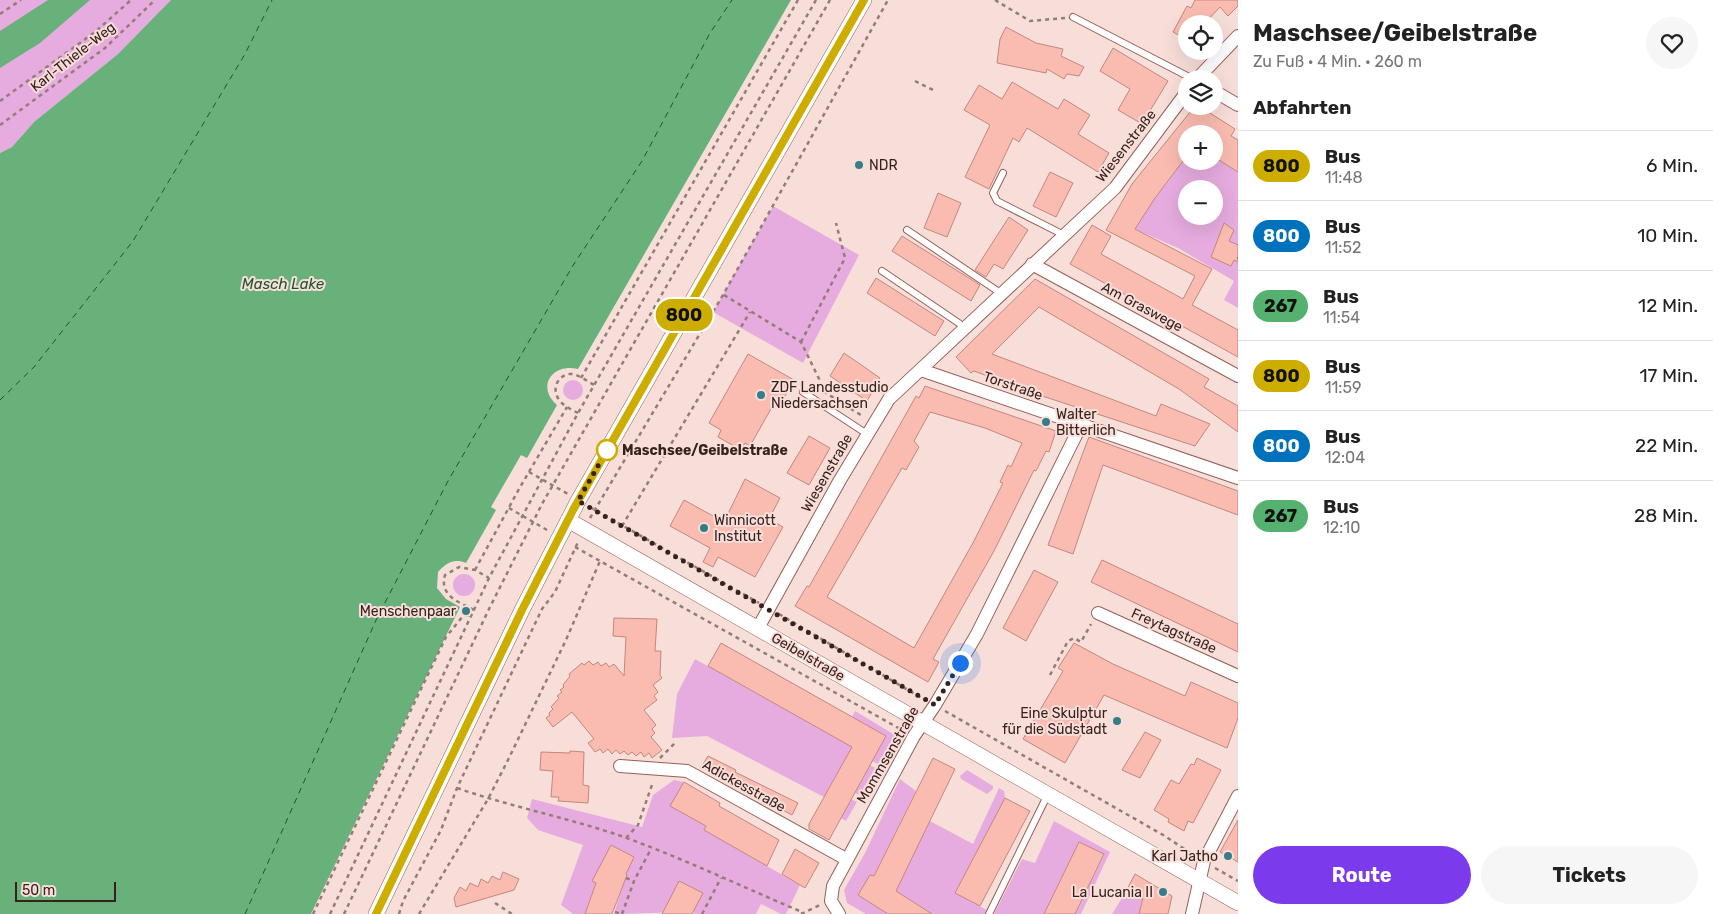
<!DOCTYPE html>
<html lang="de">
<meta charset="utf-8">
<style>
body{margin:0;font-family:Rubik,sans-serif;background:#f6f6f6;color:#222;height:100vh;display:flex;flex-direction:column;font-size:19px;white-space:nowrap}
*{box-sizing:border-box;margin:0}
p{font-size:16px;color:#767676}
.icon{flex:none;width:28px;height:28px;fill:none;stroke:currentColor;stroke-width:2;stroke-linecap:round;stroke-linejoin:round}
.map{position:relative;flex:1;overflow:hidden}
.panel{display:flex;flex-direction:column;background:#fff;width:475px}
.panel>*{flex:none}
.badge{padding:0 10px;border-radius:16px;font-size:18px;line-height:32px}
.tools{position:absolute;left:1178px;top:15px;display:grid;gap:10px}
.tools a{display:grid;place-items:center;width:45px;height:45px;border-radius:50%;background:#fff;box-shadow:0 5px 20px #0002;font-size:25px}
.scale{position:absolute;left:15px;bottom:12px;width:101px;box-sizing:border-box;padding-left:5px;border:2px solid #38211d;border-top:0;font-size:14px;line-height:18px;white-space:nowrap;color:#38211d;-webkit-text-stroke:4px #f8ded9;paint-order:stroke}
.you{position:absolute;width:25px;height:25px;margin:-12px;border:4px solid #fff;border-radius:50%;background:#1a73e8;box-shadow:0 0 0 8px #1a73e833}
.map>.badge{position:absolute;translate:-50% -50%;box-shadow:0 0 0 2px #fff}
h2{padding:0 15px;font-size:19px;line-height:45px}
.round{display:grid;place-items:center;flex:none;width:52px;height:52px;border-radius:26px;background:#f6f6f6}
.summary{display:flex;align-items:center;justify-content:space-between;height:85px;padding:0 15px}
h1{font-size:24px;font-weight:700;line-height:38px}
.primary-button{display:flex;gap:10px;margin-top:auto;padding:10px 15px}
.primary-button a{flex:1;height:58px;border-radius:30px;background:#7c3aed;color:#fff;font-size:20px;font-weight:700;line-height:58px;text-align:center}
.primary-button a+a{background:#f6f6f6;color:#222}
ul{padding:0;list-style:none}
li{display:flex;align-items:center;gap:15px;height:70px;padding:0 15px;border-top:1px solid #e0e0e0}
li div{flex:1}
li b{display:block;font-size:19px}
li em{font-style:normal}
li .badge{min-width:55px;font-weight:700;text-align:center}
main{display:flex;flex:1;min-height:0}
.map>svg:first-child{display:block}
</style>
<main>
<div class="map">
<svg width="1238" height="914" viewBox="0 0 1238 914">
<rect width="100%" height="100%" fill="#f8ded9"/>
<path fill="#e6acdf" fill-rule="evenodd" d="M 0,0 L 171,0 L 118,54 L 34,122 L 12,147 L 0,153 Z
M 1186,157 L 1186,161 L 1214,161 L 1214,157 L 1238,172 L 1238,308 L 1224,300 L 1234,281 L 1178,248 L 1135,229 L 1153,200 ZM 1186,189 L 1214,189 L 1214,216 L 1186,216 Z
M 773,206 L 859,255 L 803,363 L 713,312 Z
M563 390a10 10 0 1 1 20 0a10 10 0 1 1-20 0Z
M453 585a11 11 0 1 1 22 0a11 11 0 1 1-22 0Z
M 695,659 L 852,747 L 824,797 L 707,736 L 672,738 L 677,694 Z
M 855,711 L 895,735 L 878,764 L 872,761 L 886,736 L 852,717 Z
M 870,765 L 875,768 L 860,795 L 855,793 Z
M 967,770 L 993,786 L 993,789 L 987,794 L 961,779 L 960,776 Z
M 900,779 L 916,791 L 874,876 L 870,875 L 858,895 L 888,914 L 866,914 L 847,903 L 844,890 L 865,853 Z
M 674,780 L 684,782 L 671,806 L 706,826 L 704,830 L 800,885 L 786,914 L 781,914 L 761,904 L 756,914 L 695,914 L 693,912 L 614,914 L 626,874 L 634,857 L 611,845 L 593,881 L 596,883 L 585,914 L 573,914 L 561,905 L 583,845 L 538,830 L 527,818 L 532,799 L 642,827 L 653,795 Z
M 999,788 L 1004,791 L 1005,798 L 955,893 L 987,910 L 985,914 L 932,914 L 891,888 L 904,873 L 930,821 L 973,844 Z
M 851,799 L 857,802 L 846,821 L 841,818 Z
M 1054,821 L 1110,852 L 1081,914 L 1075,914 L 1104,855 L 1079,842 L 1044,914 L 994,914 L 1022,859 L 1035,863 Z
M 1125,893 L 1143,898 L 1139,914 L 1112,914 Z"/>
<path fill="#68b17a" d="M 48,0 L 90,0 L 40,43 L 0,68 L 0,31 Z
M 171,0 L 791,0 L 578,369 C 552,363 536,387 557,405 L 527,458 L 521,455 L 491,507 L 496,510 L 466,563 C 454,558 446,563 438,572 L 437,588 L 446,599 L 460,607 L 311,914 L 0,914 L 0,153 L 12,147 L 34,122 L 118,54 Z"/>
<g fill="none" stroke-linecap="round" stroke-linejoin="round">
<path stroke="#1f542f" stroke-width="1" stroke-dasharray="6 5" stroke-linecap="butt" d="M 0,400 L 34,367 L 133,241 L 245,54 L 272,0
M 245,914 L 377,618 L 448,481 L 572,267 L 642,161 L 710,33 L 732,0"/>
</g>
<path fill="#fabcb1" stroke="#c2877d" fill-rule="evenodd" d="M 1195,0 L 1238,0 L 1238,6 L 1228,16 L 1220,7 L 1204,24 L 1186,24 L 1186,39 L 1173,32 L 1187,6 L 1191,8 Z
M 1006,27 L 1036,43 L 1063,49 L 1061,56 L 1084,67 L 1079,76 L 1067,74 L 1064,79 L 1047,69 L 1046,73 L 997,63 L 1000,39 Z
M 1113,48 L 1168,81 L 1142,124 L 1118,110 L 1130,89 L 1100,71 Z
M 1012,82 L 1058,109 L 1064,99 L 1090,115 L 1078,134 L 1109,153 L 1098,172 L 1027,128 L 1019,142 L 1013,138 L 989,189 L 965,177 L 990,125 L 964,110 L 979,85 L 1002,99 Z
M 1195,106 L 1199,106 L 1235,129 L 1231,136 L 1238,140 L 1238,172 L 1214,157 L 1218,147 L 1214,144 L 1214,134 L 1186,134 L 1186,157 L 1155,198 L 1135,229 L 1212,269 L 1192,305 L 1238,330 L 1238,357 L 1070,264 L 1092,225 L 1111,236 L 1101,254 L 1183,299 L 1195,276 L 1106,230 L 1132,184 Z
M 1050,172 L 1073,183 L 1056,217 L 1033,206 Z
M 938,193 L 961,203 L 947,237 L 924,228 Z
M 1009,217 L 1028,230 L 1003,269 L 994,264 L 986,277 L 975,270 Z
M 1224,223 L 1234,230 L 1229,241 L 1238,245 L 1238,262 L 1234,260 L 1231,266 L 1211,257 Z
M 902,236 L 980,285 L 971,301 L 892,251 Z
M 876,278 L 944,321 L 935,336 L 867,293 Z
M 1035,279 L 1209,379 L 1204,387 L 1238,406 L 1238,432 L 1179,389 L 1039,307 L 992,354 L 1156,416 L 1161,404 L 1210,424 L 1195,446 L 1030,392 L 974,371 L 971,373 L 956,357 Z
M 844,353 L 880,378 L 867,401 L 830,376 Z
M 748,354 L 794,380 L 781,403 L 776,400 L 750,446 L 745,443 L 741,450 L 718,437 L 721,430 L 709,423 Z
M 925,386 L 1056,431 L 1049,452 L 1046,451 L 1036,471 L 1034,470 L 994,551 L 933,659 L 939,662 L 928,682 L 795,606 L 807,586 L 809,587 L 916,396 L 919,398 ZM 930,412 L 985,428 L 1022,443 L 1011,467 L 1008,465 L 1000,482 L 1003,483 L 974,541 L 914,648 L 827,597 L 902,468 L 906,470 L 919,447 L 914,441 Z
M 809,436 L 830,448 L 809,485 L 787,473 Z
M 1089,437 L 1238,491 L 1238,515 L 1103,465 L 1073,554 L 1048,545 Z
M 745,479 L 780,498 L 769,519 L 783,527 L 755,577 L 718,557 L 713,567 L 703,562 L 710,548 L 670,526 L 684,500 L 724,522 Z
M 1102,560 L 1238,624 L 1238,652 L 1091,582 Z
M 1034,570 L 1058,582 L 1026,641 L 1003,628 Z
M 614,618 L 657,619 L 655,651 L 661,651 L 660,675 L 662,678 L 653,685 L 658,692 L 654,696 L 657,700 L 644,710 L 656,725 L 652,729 L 655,733 L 651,737 L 662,750 L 652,758 L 649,753 L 644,757 L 641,752 L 636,756 L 632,752 L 628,755 L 624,751 L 620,754 L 616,750 L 612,754 L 608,749 L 603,753 L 600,749 L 595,752 L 588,743 L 594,739 L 572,712 L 553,727 L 546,718 L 550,715 L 549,713 L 553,709 L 551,707 L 559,698 L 557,696 L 562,692 L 560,690 L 564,687 L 563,685 L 570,676 L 569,674 L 582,663 L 584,665 L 589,661 L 593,665 L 598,662 L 601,666 L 606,663 L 609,667 L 614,664 L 624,676 L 626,637 L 613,636 Z
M 721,643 L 886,736 L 829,840 L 809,829 L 809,824 L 852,747 L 708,666 Z
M 1074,643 L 1113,664 L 1185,696 L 1191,682 L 1238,703 L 1238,718 L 1227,748 L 1104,695 L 1065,763 L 1023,739 L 1063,671 L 1058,668 Z
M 1145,732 L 1161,740 L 1140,778 L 1122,770 Z
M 570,751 L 584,752 L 583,785 L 589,786 L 588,803 L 558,801 L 559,797 L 551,797 L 553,771 L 540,770 L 541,752 L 570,753 Z
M 708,756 L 736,770 L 734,774 L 735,772 L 798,803 L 792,815 L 702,766 Z
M 933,758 L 955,769 L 896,891 L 932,914 L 888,914 L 858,895 L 870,875 L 874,876 Z
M 1197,758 L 1221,770 L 1193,823 L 1188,821 L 1184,831 L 1168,822 L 1169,819 L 1154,810 L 1171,780 L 1179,784 L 1191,764 L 1194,765 Z
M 684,782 L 720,803 L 719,806 L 779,840 L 767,866 L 704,830 L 706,826 L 670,806 Z
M 1005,798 L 1030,811 L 980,906 L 955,893 Z
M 1238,820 L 1238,862 L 1220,852 Z
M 1079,842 L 1104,854 L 1075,914 L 1044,914 Z
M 611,845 L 634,857 L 626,874 L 627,875 L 612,914 L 585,914 L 596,883 L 592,881 Z
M 795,849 L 819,863 L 805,888 L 782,874 Z
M 503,872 L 519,879 L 514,890 L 456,907 L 454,898 L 460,887 L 466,891 L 470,883 L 478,887 L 481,879 L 488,883 L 492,876 L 500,880 Z
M 1135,874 L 1172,896 L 1168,914 L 1139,914 L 1143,898 L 1125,893 Z
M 679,881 L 703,893 L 692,914 L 662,914 Z"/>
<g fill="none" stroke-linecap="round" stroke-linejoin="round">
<g stroke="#965f55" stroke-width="8">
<path id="service" d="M 1073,17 L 1193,79
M 1003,173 L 993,193 L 997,201 L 1064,235
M 907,230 L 1002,294
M 882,271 L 966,328
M 803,392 L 867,434
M 989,914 L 1048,794"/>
</g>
<g stroke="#965f55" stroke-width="14">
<path id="minor" d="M 1197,79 L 1238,36
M 1214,91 L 1238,105
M 1032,264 L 1238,376
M 921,370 L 1238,478
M 1098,613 L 1238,676
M 758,628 L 840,480 L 889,399 L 1115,188 L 1186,93
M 620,766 L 687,771 L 846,859
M 839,914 L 831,901 L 833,886 L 914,736 L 935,705 L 977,634 L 1081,425
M 1192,914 L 1204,861 L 1238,796"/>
</g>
<g stroke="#965f55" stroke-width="16">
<path id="tertiary" d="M 568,520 L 1238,903
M 376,914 L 522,610 L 578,501 L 864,0"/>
</g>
<path stroke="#947c77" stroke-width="2.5" stroke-dasharray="4 4" stroke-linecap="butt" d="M 995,0 L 1030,21 L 1065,18
M 0,14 L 21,0
M 915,81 L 933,90
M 0,101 L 95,32 L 131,0
M 0,125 L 105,48 L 155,0
M 1237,258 L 1238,258
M 724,295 L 801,342 L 826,393 L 864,417
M 801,342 L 845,258 L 836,223
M 581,378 L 798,0
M 578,413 C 570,409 560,404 557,396 C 552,385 561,373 572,374 C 579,375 587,381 594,385
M 529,472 L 568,494
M 590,507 L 759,603
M 509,508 L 547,530
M 590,518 L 723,295 L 888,0
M 622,526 L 750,312
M 575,547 L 902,730
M 475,570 L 519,489 L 567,407
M 474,610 C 458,602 439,595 445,575 L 459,567 L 475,570 L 489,578
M 779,614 L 925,700
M 1050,675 L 1068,641 L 1074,638 L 1081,642 L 1091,624
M 945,711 L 1165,836 L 1193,855
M 660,758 L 675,743
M 457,788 C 512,807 569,818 624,837 C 684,859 743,887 802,912
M 626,838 L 638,825 L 653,782
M 1215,868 L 1238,881
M 626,878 L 634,881
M 495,903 L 512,914
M 615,912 L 622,914
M 313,914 L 446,637 L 463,616 L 472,615
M 330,914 L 489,578 L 578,413 L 816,0
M 344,914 L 489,609 L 542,504 L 830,0
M 399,914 L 403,901 L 441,830 L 457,788 L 542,609 L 555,592 L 579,540
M 419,914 L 488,799 L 508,760 L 566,640 L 600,561
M 622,914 L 634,881 L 651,849
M 702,914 L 721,878
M 801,914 L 820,905"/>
<use href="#service" stroke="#fff" stroke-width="6"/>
<use href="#minor" stroke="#fff" stroke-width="12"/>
<use href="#tertiary" stroke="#fff" stroke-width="15"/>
</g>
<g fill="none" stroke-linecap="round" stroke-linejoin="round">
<g stroke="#fff" stroke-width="11">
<path id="line" d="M 376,914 L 522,610 L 573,510 L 864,0"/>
</g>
<use href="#line" stroke="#cdad00" stroke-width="8"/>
<path stroke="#38211d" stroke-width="5" stroke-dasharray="0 9" d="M 607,450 L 578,501 L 594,510 L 935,705 L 960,663"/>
</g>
<g fill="#377d89" stroke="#f8ded9" stroke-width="2">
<circle cx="859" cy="165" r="5"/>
<circle cx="761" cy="395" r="5"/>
<circle cx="1046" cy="422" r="5"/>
<circle cx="704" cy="528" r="5"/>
<circle cx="466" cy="611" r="5"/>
<circle cx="1117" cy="721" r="5"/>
<circle cx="1228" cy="856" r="5"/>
<circle cx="1163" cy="892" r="5"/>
</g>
<circle fill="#fff" stroke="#cdad00" stroke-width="2.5" cx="607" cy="450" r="10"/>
<g text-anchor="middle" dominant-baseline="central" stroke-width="4" stroke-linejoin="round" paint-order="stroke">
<g font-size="14" fill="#38211d" stroke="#f8ded9">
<text transform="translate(73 57) rotate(-38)">Karl-Thiele-Weg</text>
<text transform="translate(1126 146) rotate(-52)">Wiesenstraße</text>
<text transform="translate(1142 307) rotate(28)">Am Graswege</text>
<text transform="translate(1013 386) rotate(19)">Torstraße</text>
<text transform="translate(827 473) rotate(-60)">Wiesenstraße</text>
<text transform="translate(1174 631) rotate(24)">Freytagstraße</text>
<text transform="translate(808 657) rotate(30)">Geibelstraße</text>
<text transform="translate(888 755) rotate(-60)">Mommsenstraße</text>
<text transform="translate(744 786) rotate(29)">Adickesstraße</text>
</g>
<g font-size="14" fill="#38211d" stroke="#f8ded9" text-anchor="start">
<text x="869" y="165">NDR</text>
<text x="771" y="387">ZDF Landesstudio<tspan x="771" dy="16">Niedersachsen</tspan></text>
<text x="1056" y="414">Walter<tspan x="1056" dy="16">Bitterlich</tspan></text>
<text x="714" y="520">Winnicott<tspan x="714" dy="16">Institut</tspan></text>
<text x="456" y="611" text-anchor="end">Menschenpaar</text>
<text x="1107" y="713" text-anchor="end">Eine Skulptur<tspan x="1107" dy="16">für die Südstadt</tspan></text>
<text x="1218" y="856" text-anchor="end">Karl Jatho</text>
<text x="1153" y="892" text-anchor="end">La Lucania II</text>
</g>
<g font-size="14" font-weight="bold" fill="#38211d" stroke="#f8ded9" text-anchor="start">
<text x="622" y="450">Maschsee/Geibelstraße</text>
</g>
<g font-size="15" font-style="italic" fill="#1f542f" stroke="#f8ded9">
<text x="283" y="284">Masch Lake</text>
</g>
</g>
</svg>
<div class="tools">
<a><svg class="icon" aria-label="locate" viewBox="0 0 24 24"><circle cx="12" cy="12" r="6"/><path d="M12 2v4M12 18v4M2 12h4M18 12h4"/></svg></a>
<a><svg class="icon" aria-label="layers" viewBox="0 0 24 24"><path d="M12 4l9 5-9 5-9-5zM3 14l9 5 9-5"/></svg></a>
<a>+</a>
<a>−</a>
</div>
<div class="scale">50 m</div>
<div class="you" style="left:960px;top:663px"></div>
<b class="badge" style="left:684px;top:315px;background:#cdad00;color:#111">800</b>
</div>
<section class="panel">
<div class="summary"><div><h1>Maschsee/Geibelstraße</h1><p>Zu Fuß · 4 Min. · 260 m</p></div><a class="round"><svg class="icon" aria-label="heart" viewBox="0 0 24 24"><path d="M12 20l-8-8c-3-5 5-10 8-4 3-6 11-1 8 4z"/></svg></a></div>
<h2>Abfahrten</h2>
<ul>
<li><span class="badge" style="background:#cdad00;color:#111">800</span><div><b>Bus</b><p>11:48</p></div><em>6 Min.</em></li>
<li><span class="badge" style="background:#0072bc;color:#fff">800</span><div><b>Bus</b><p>11:52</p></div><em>10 Min.</em></li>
<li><span class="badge" style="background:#54b16f;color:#111">267</span><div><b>Bus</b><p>11:54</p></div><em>12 Min.</em></li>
<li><span class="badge" style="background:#cdad00;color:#111">800</span><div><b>Bus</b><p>11:59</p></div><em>17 Min.</em></li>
<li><span class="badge" style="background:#0072bc;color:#fff">800</span><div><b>Bus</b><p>12:04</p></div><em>22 Min.</em></li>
<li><span class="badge" style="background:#54b16f;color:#111">267</span><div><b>Bus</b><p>12:10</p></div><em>28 Min.</em></li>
</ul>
<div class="primary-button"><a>Route</a><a>Tickets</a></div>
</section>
</main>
